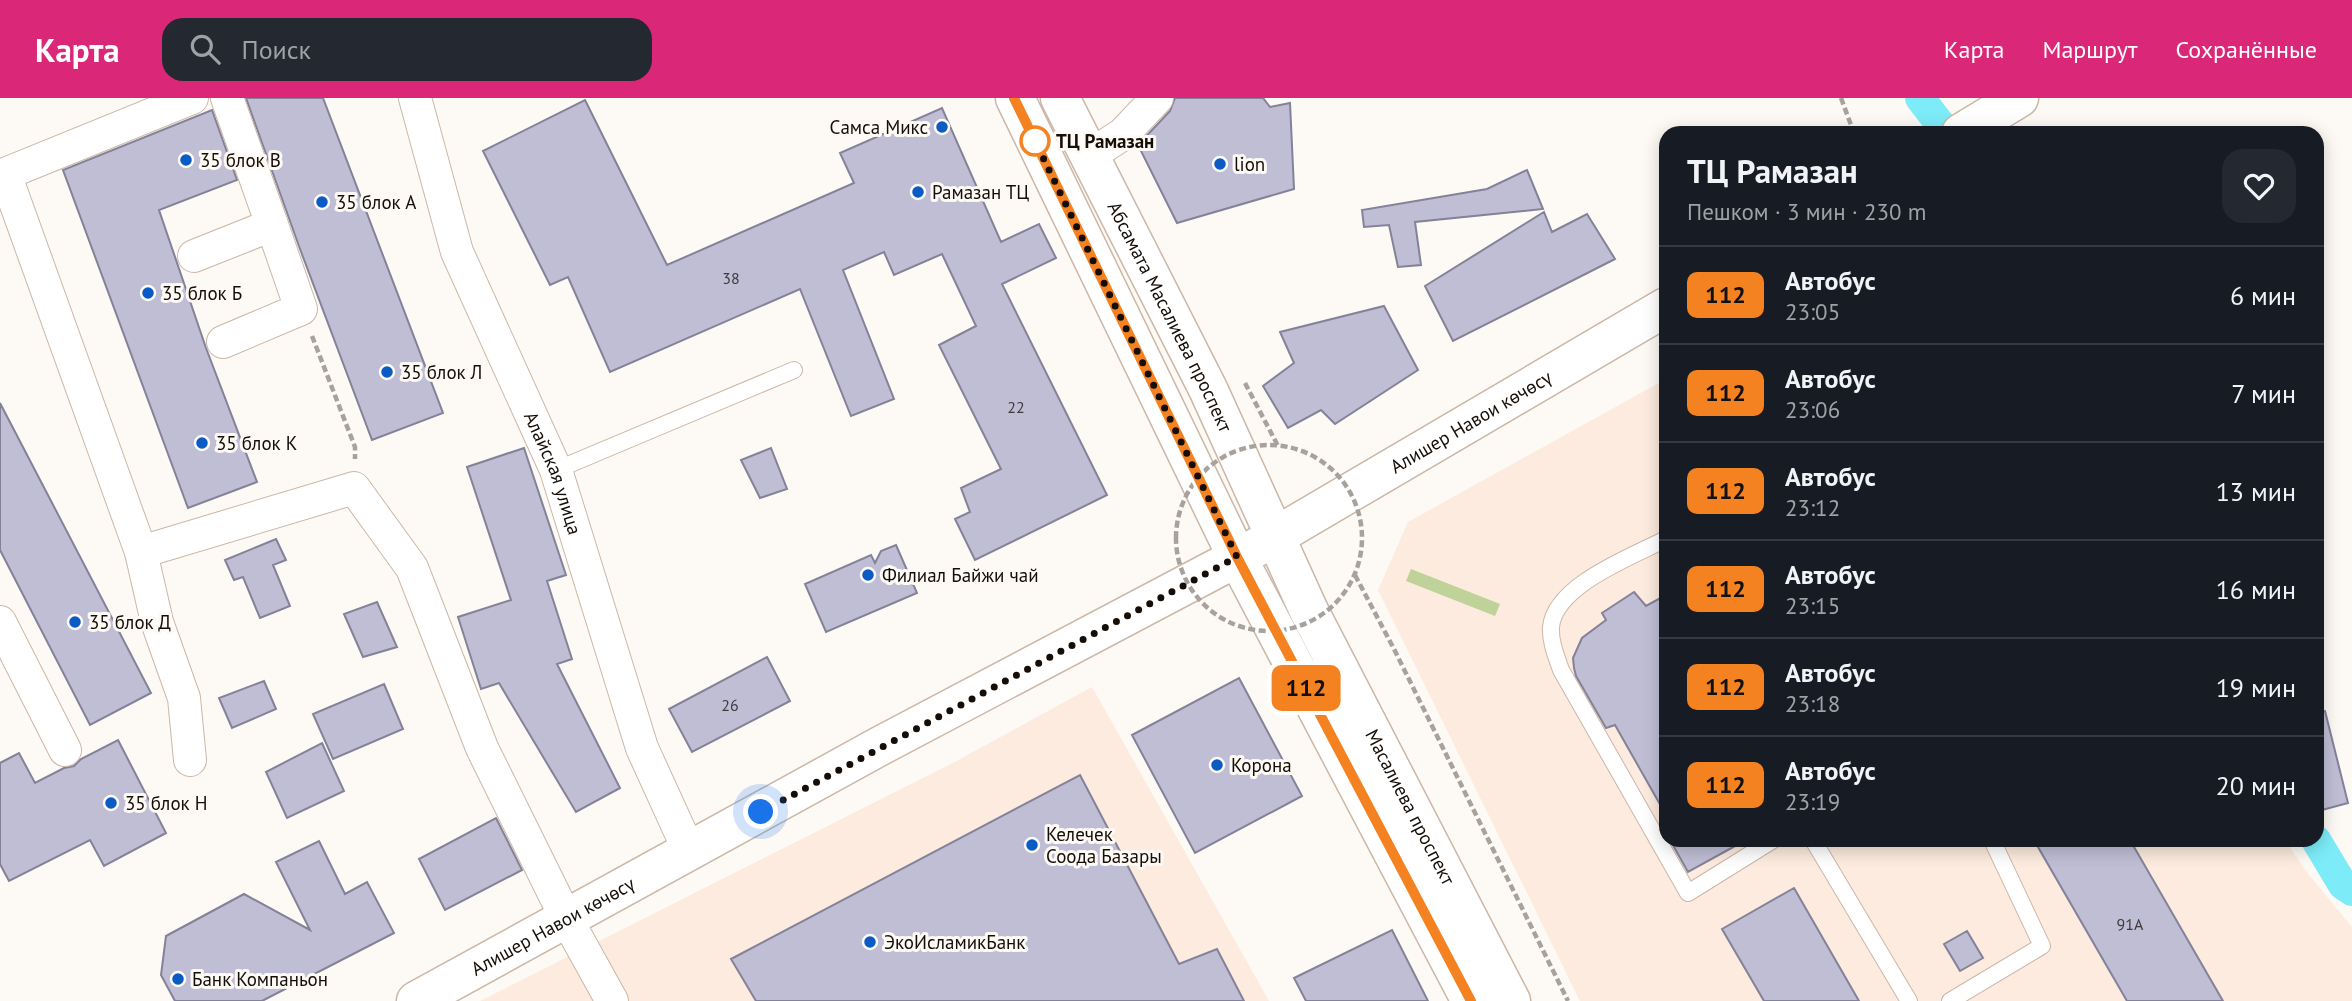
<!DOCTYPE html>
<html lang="ru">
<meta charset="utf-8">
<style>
body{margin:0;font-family:"PT Sans",sans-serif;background:#242831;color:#f1f3f6;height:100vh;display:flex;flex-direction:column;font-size:26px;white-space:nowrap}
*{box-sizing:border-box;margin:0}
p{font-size:23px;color:#9ea1a6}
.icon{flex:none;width:38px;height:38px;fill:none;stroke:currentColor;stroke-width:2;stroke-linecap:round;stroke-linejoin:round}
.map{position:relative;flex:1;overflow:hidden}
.details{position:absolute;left:1659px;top:28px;width:665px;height:721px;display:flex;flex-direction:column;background:#171b24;border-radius:21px;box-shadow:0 4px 18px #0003}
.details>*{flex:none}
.badge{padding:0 14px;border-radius:10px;font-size:24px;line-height:46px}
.you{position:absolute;width:35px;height:35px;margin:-18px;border:5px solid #fff;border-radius:50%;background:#1a73e8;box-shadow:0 0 0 10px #1a73e833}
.map>.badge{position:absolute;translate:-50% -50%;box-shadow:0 0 0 4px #fff}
.round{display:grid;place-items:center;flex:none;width:74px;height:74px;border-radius:21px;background:#242831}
.headline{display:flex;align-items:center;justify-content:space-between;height:119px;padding:0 28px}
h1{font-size:33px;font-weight:700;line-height:52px}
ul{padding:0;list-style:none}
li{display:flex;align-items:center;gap:21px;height:98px;padding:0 28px;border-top:2px solid #363941}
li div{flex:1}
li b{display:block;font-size:26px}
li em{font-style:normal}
li .badge{min-width:77px;font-weight:700;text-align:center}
header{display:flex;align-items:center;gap:42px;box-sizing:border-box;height:98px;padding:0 35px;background:#db2777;color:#fff}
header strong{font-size:33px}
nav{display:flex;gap:38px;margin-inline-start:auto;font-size:24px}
.search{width:490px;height:63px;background:#242831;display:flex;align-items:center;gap:18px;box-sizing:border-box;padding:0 24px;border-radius:21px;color:#9ea1a6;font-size:26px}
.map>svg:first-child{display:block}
</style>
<header>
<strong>Карта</strong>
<div class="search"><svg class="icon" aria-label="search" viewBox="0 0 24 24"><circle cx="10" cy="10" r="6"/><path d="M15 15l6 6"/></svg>Поиск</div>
<nav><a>Карта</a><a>Маршрут</a><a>Сохранённые</a></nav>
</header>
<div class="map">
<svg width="2352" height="903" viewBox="0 0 2352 903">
<rect width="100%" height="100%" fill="#fdf9f5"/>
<path fill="#fcebde" d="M 1666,281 L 1666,742 L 2285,742 L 2305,772 L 2352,829 L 2352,903 L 1580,903 L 1378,492 L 1408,424 Z
M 1092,589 L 1269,903 L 480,903 L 951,666 Z"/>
<path fill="#bed299" d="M 1411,471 L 1500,506 L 1495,518 L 1406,483 Z"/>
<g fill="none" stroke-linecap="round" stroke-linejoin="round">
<path stroke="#7decf8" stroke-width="30" d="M 1920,0 L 1947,35
M 2316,742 L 2343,787 L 2352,793"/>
</g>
<path fill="#bfbed5" stroke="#838298" stroke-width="2" d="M 246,0 L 323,0 L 443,315 L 372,342 L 300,151 Z
M 1175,0 L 1263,0 L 1270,9 L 1290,5 L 1294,91 L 1177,125 L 1138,47 L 1170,13 Z
M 585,2 L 667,167 L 854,85 L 840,55 L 942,10 L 1001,144 L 1039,126 L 1056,160 L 1002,186 L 1107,397 L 975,462 L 955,421 L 970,414 L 961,390 L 1001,371 L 939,247 L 976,228 L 942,156 L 894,177 L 884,154 L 843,172 L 894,301 L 851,318 L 800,191 L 610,274 L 568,179 L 550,187 L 483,53 Z
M 212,12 L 237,82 L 159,112 L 206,250 L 257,384 L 188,410 L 63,72 Z
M 1527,72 L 1543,111 L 1415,124 L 1421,167 L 1398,169 L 1389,127 L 1364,129 L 1362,112 L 1487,91 Z
M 1544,114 L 1552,134 L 1587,116 L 1615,161 L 1453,243 L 1425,188 Z
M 1384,208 L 1418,272 L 1335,326 L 1321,312 L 1288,330 L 1263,288 L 1294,265 L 1280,234 Z
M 0,305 L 151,595 L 90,627 L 0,452 Z
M 524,350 L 566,477 L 547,483 L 572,561 L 557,566 L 620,690 L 576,714 L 499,585 L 481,591 L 458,519 L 511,502 L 467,369 Z
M 771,350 L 787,391 L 760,400 L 741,362 Z
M 276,441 L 286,462 L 273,467 L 290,508 L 260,520 L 243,479 L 234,482 L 225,462 Z
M 896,447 L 917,495 L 826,534 L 805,486 L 871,457 L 875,465 L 881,453 Z
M 1634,494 L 1646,508 L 1666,497 L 1666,717 L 1615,627 L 1606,630 L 1576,578 L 1574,570 L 1573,560 L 1582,540 L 1606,522 L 1602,515 Z
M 377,504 L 397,549 L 363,559 L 344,516 Z
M 767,559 L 790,603 L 692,654 L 669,611 Z
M 1239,580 L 1302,698 L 1195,755 L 1132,637 Z
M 264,583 L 276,611 L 232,630 L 219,600 Z
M 384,586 L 403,631 L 333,661 L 313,616 Z
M 2325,613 L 2348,705 L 2322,712 L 2317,692 L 2317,614 Z
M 118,642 L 166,735 L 104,768 L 90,742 L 9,783 L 0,766 L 0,665 L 19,655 L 35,685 L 64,670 L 74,668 L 81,661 Z
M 322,645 L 344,693 L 287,720 L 266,674 Z
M 1080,677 L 1179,866 L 1217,851 L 1244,903 L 756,903 L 731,861 Z
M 496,720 L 522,772 L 445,812 L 419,761 Z
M 1670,742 L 1746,742 L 1688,774 Z
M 2050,742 L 2130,742 L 2223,903 L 2127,903 L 2038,749 Z
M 319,743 L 345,796 L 367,784 L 394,835 L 262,903 L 175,903 L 161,877 L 166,838 L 244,796 L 310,832 L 276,764 Z
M 1794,790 L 1859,903 L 1764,903 L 1722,831 Z
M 1392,832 L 1428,903 L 1306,903 L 1294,880 Z
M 1967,833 L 1983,860 L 1960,873 L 1944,846 Z"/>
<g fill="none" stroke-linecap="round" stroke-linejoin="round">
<g stroke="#ccb7a7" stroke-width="18">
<path id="lane" d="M 556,372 L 794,272
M 1666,441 C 1633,458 1555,487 1551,529 C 1550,543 1556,558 1561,572 L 1688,795 L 1773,742
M 1813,742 L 1909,903
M 1950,903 L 2042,848 L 1992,742"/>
</g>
<g stroke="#ccb7a7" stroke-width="34">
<g id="street">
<path id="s1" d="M 415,0 L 457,154 L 556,372 L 642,650 L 689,753"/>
<path d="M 1089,58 L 1123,36 L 1157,0"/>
<path d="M 5,76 L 141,454 L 157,524 L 184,600 L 190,662"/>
<path d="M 0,78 L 192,0"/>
<path d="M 194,158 L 272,127 L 227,0"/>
<path d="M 223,244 L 301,211 L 272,127"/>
<path d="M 141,454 L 354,390 L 412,470 L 482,650 L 566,820 L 612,903"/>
<path d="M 0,524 L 65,652"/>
</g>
</g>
<g stroke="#ccb7a7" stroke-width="41">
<g id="secondary">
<path d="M 1961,35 L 2019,0"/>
<path id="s2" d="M 1276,438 L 1666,209"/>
</g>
</g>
<g stroke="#ccb7a7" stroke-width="41">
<g id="primary">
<path d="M 1015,0 L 1237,459 L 1471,903"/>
<path id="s3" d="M 1060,0 L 1208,291 L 1309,513 L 1511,903"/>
<path id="s4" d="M 416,903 L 880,648 L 1259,448"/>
</g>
</g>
<path stroke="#a7a29d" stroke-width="4.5" stroke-dasharray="7 3.5" stroke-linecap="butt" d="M 1841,0 L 1854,35
M 312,238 L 355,349 L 355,361
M 1245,285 L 1278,348
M 1355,477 L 1394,551 L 1568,903"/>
<use href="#lane" stroke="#fff" stroke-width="16"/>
<use href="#street" stroke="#fff" stroke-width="32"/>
<use href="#secondary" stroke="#fff" stroke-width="38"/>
<use href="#primary" stroke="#fff" stroke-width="38"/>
<path stroke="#a7a29d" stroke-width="4.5" stroke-dasharray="7 3.5" stroke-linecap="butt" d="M1176 440a93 93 0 1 1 186 0a93 93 0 1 1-186 0Z"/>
</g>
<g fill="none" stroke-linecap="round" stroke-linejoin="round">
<g stroke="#fff" stroke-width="16">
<path id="line" d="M 1014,0 L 1237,459 L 1471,903"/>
</g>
<use href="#line" stroke="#f58220" stroke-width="10"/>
<path stroke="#150e08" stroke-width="7" stroke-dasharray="0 12.6" d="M 761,714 L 1237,459 L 1035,43"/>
</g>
<g fill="#0b5bc5" stroke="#fdf9f5" stroke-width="2.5">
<circle cx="942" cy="29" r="7"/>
<circle cx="186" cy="62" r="7"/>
<circle cx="1220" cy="66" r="7"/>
<circle cx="918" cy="94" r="7"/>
<circle cx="322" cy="104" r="7"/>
<circle cx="148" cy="195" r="7"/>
<circle cx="387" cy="274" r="7"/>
<circle cx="202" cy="345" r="7"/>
<circle cx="868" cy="477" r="7"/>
<circle cx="75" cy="524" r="7"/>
<circle cx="1217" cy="667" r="7"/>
<circle cx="111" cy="705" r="7"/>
<circle cx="1032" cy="747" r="7"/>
<circle cx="870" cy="844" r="7"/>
<circle cx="178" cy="881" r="7"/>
</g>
<circle fill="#fff" stroke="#f58220" stroke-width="3.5" cx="1035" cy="43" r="14"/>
<g text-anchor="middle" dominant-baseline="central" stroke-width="6" stroke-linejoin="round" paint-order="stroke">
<g font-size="16" fill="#403a3b">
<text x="731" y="180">38</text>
<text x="1016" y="309">22</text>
<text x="730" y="607">26</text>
<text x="2130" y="826">91А</text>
</g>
<g font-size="19" fill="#150e08" stroke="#fdf9f5" text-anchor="start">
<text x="928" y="29" text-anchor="end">Самса Микс</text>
<text x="200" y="62">35 блок В</text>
<text x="1234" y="66">lion</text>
<text x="932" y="94">Рамазан ТЦ</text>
<text x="336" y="104">35 блок А</text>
<text x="162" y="195">35 блок Б</text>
<text x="401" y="274">35 блок Л</text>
<text x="216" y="345">35 блок К</text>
<text x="882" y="477">Филиал Байжи чай</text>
<text x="89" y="524">35 блок Д</text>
<text x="1231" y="667">Корона</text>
<text x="125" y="705">35 блок Н</text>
<text x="1046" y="736">Келечек<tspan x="1046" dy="22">Соода Базары</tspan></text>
<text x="884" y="844">ЭкоИсламикБанк</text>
<text x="192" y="881">Банк Компаньон</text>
</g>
<g font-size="19" font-weight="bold" fill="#150e08" stroke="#fdf9f5" text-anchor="start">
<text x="1056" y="43">ТЦ Рамазан</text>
</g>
<g font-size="19" fill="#150e08" stroke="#fdf9f5">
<text stroke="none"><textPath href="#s3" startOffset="245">Абсамата Масалиева проспект</textPath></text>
<text stroke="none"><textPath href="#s2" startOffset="226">Алишер Навои көчөсү</textPath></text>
<text stroke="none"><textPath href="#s1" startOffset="401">Алайская улица</textPath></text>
<text stroke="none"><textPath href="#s3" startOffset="791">Масалиева проспект</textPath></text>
<text stroke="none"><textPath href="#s4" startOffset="156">Алишер Навои көчөсү</textPath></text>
</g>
</g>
</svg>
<div class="you" style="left:761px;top:714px"></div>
<b class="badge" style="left:1306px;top:590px;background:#f58220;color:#111">112</b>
<section class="details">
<div class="headline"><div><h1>ТЦ Рамазан</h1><p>Пешком · 3 мин · 230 m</p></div><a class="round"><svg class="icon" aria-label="heart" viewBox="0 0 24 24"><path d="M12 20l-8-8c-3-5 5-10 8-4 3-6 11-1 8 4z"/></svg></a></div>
<ul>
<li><span class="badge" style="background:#f58220;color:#111">112</span><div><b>Автобус</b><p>23:05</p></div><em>6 мин</em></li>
<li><span class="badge" style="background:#f58220;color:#111">112</span><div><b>Автобус</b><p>23:06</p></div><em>7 мин</em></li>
<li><span class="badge" style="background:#f58220;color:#111">112</span><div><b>Автобус</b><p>23:12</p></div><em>13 мин</em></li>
<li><span class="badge" style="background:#f58220;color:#111">112</span><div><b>Автобус</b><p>23:15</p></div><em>16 мин</em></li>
<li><span class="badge" style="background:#f58220;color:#111">112</span><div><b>Автобус</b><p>23:18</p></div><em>19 мин</em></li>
<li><span class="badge" style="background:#f58220;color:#111">112</span><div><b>Автобус</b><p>23:19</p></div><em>20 мин</em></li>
</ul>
</section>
</div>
